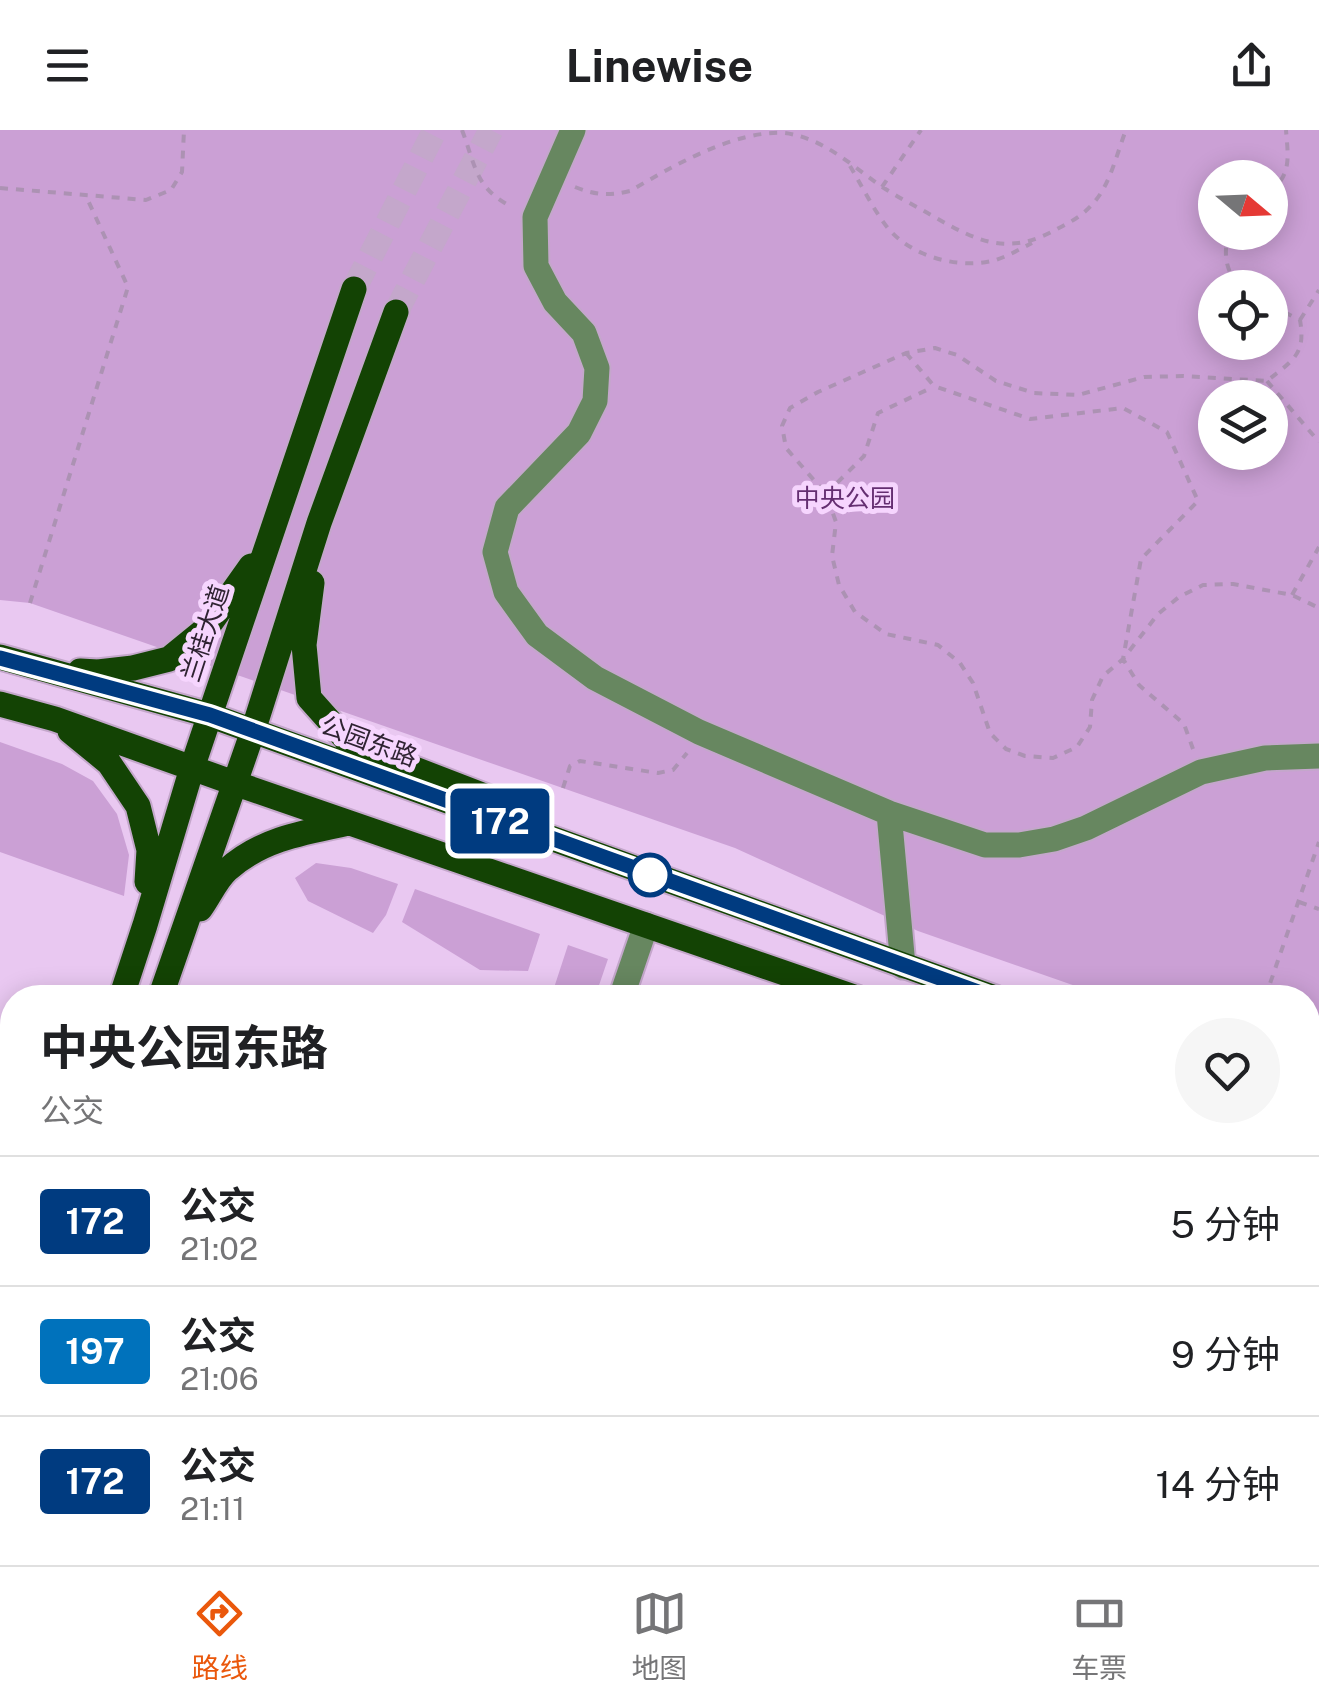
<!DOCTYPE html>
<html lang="zh">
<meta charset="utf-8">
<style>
body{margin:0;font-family:"Public Sans","Noto Sans SC",sans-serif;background:#f6f6f6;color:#202124;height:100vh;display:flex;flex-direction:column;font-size:38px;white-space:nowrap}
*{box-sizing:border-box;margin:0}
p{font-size:32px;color:#757577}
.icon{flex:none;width:55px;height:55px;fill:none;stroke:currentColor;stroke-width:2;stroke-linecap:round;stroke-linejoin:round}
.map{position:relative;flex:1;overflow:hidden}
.details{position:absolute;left:0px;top:855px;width:1320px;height:580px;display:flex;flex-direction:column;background:#fff;border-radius:40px 40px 0 0;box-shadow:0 5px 25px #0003}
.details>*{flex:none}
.badge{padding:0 20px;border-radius:8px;font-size:35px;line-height:65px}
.needle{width:65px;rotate:109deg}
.fabs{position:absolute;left:1198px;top:30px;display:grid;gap:20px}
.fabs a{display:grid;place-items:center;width:90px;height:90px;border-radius:50%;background:#fff;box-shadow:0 5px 25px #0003;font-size:50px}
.map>.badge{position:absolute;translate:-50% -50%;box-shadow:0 0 0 5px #fff}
.round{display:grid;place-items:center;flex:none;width:105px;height:105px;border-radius:52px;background:#f6f6f6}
.head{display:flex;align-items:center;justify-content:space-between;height:170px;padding:0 40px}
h1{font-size:48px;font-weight:700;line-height:75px}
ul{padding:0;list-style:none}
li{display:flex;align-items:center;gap:30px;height:130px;padding:0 40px;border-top:2px solid #e0e0e0}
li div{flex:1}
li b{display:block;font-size:38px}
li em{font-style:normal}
li .badge{min-width:110px;font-weight:700;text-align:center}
header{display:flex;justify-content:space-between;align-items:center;height:130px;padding:0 40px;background:#fff;font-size:45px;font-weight:700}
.tabs{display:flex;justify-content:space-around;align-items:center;height:140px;border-top:2px solid #e0e0e0;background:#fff;font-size:28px;color:#757577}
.tabs a{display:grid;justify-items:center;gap:5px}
.tabs .current{color:#ea580c}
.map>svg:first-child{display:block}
</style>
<header><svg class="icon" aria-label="menu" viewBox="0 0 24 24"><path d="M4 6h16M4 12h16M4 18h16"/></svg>Linewise<svg class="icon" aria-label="share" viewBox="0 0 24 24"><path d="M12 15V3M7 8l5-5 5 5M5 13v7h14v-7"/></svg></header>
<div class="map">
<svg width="1319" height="1435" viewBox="0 0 1319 1435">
<rect width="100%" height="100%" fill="#e9c8f1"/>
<path fill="#cba0d5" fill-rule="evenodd" d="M 0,0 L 1319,0 L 1319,941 L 1308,937 L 1308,868 L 1107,867 L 918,801 L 735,718 L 30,473 L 0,470 ZM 1215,48 L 1270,48 L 1270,102 L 1215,102 ZM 1215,158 L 1270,158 L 1270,212 L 1215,212 ZM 1215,268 L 1270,268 L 1270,322 L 1215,322 Z
M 0,612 L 62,634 L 93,651 L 117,684 L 129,725 L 124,766 L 0,722 Z
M 316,733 L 351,738 L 398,754 L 386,785 L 373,803 L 308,771 L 295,748 Z
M 415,759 L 540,804 L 528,841 L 480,840 L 402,792 Z
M 568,815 L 608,829 L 595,867 L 551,867 Z"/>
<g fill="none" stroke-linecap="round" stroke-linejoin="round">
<path stroke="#c4a7cb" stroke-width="25" stroke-dasharray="25 12" stroke-linecap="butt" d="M 354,159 L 435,0
M 396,182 L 491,0"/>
<g stroke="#c4a7cb" stroke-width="29">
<path id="minor" d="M 573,0 L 535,87 L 536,136 L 555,172 L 584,203 L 597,238 L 595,271 L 579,303 L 507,378 L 495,422 L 506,462 L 537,505 L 595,548 L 699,602 L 889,683 L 985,715 L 1019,715 L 1054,709 L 1086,698 L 1201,642 L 1265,628 L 1319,626
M 889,683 L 903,836
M 621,868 L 646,795
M 602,1422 L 638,1435
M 425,1435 L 429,1422"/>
</g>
<g stroke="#c4a7cb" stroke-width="29">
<path id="major" d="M 312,453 L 304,515 L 309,568 L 350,614 L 487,667 L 516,689
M 0,527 L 209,585 L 995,868
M 80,541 L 98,542 L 133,538 L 169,529 L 207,498 L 251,436
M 0,574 L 55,589 L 234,653 L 857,868
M 70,601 L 109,633 L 138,676 L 149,720 L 147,752
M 200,779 C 209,767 216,750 227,740 C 261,709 305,702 349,693
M 121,868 L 145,795 L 192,638 L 354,159
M 160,868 L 253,601 L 319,393 L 396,182
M 1308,975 L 1319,978
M 1308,1024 L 1319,1028
M 0,1226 L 12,1189
M 0,1335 L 12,1300
M 1308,1392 L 1319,1359
M 1292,1435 L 1297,1422
M 1318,1435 L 1319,1433"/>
</g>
<path stroke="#ac92b3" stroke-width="4" stroke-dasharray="8 8" stroke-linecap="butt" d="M 462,0 C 476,37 475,58 512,77
M 850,36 C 862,56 873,79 887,97 C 911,127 960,140 996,130 C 1008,126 1020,119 1032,113
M 575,57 C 595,65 609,66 630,61 C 673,36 734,0 785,3 C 822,8 849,33 878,54 C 895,66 914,75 931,85 C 978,112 1008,127 1059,98 C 1073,91 1086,83 1096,70 C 1111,51 1117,23 1126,0
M 882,57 L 921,0
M 0,58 L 146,70 L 171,60 L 182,42 L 184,0
M 1270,63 C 1292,43 1288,27 1286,0
M 1229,102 C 1223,124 1225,141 1241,158
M 1270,175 L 1300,190 C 1306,225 1293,230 1267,251 L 1183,246 L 1144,247 L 1078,265 L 1034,263 L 996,251 L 957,225 L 935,218 L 906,223 L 818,262 L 790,278 L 782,296 L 786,318 L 826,364 L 836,392 L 832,426 L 839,455 L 855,482 L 886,504 L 938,515 L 960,533 L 973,553 L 990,603 L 1006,619 L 1025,626 L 1053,628 L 1077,617 L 1090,597 L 1092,570 L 1103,546 L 1123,529 L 1158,484 L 1179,467 L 1203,455 L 1233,454 L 1292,465 L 1319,478
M 1300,190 L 1319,160
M 906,223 L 934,256 L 1030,289 L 1123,278 L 1167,302 L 1198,371 L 1141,429 L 1123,529 L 1139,555 L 1184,594 L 1193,619
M 1267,251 L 1319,312
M 826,364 L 864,326 L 878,283 L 933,257
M 1292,465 L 1319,417
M 30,473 L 128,157 L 85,64
M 563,658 L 570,636 L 580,631 L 658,643 L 673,640 L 687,623
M 1299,772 L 1319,779
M 1265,868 L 1319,712"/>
<use href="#minor" stroke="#678760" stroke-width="25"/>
<use href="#major" stroke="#134304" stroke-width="25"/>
</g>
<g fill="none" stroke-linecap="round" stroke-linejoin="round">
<g stroke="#fff" stroke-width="22">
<path id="line" d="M 0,528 L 210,585 L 995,868"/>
</g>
<use href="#line" stroke="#003b80" stroke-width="15"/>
</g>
<circle fill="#fff" stroke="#003b80" stroke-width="5" cx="650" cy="745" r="20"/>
<g text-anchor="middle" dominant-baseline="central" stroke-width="10" stroke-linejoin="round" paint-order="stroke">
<g font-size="25" fill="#642e71" stroke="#f6d5fe">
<text x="845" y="368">中央公园</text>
</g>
<g font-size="25" fill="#2f2332" stroke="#f6d5fe">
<text transform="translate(205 503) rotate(-72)">兰桂大道</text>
<text transform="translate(369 611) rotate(20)">公园东路</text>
</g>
</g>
</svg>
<div class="fabs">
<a><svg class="needle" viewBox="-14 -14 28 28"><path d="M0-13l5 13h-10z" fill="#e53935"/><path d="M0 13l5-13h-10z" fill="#757577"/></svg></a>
<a><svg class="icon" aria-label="locate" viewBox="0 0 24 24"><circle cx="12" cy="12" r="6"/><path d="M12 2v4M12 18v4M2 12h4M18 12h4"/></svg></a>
<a><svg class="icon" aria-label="layers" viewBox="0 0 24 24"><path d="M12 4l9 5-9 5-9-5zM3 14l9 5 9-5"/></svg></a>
</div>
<b class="badge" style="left:500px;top:691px;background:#003b80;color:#fff">172</b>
<section class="details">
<div class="head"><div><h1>中央公园东路</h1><p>公交</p></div><a class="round"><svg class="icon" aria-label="heart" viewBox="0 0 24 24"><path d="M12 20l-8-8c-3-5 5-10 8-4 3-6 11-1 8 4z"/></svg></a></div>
<ul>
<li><span class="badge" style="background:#003b80;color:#fff">172</span><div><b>公交</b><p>21:02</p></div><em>5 分钟</em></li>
<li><span class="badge" style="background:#0072bc;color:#fff">197</span><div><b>公交</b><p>21:06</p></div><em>9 分钟</em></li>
<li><span class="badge" style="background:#003b80;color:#fff">172</span><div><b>公交</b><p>21:11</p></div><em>14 分钟</em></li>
</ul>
</section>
</div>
<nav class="tabs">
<a class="current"><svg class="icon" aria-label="directions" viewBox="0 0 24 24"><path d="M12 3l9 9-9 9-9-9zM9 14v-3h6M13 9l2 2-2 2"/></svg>路线</a>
<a><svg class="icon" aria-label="map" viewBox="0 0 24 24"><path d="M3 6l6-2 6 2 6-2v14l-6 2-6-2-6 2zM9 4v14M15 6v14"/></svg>地图</a>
<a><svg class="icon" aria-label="tickets" viewBox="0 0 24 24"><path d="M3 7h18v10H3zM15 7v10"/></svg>车票</a>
</nav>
